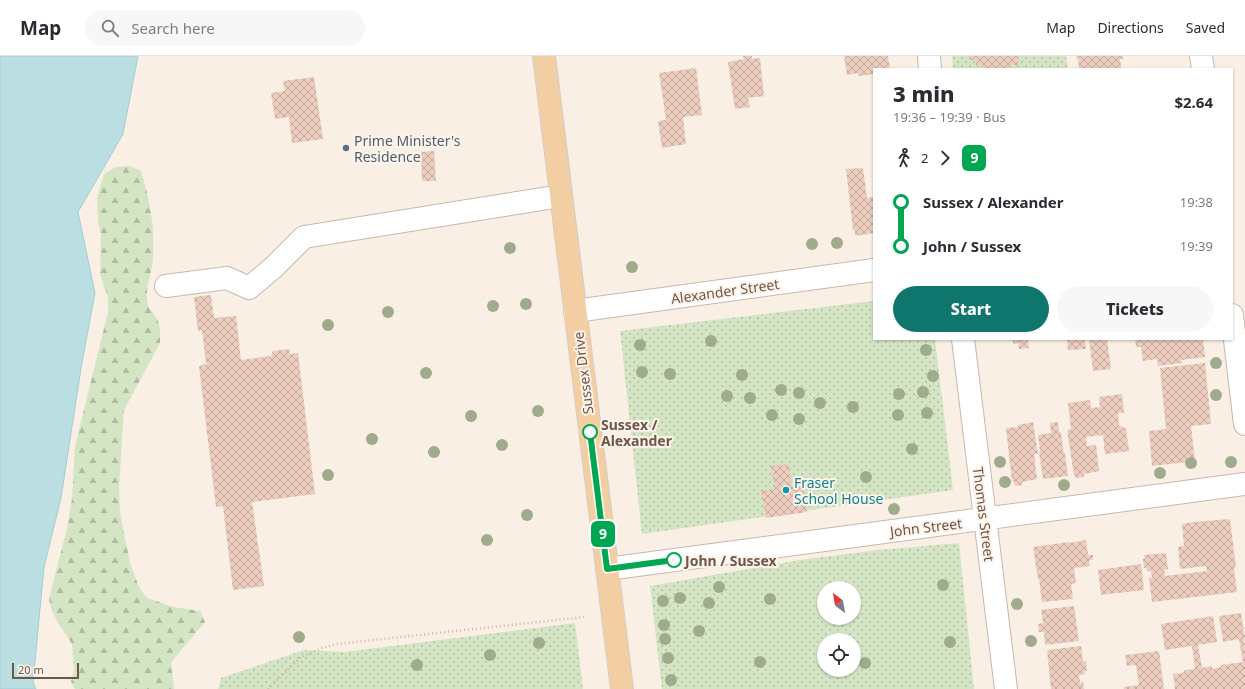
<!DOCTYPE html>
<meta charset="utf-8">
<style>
body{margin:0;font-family:"Noto Sans",sans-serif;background:#f7f7f7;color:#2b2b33;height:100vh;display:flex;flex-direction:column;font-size:15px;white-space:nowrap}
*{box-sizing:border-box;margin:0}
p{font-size:13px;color:#7c7c81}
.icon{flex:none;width:22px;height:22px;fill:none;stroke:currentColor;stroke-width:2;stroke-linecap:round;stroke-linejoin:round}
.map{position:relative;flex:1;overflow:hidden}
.panel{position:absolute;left:873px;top:12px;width:360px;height:272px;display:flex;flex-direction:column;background:#fff;border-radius:0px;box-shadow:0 1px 3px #0004}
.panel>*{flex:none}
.badge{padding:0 8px;border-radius:6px;font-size:14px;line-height:26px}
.needle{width:26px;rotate:329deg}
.tools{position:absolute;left:817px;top:525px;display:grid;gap:8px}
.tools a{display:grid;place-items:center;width:44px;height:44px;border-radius:50%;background:#fff;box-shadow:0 1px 3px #0004;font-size:20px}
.scale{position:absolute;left:12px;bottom:10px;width:67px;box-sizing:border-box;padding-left:4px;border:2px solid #6f564c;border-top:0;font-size:11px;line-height:14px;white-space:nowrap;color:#6f564c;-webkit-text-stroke:3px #fdf4e9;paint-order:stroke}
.map>.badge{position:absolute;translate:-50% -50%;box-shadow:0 0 0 2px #fff}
.legs{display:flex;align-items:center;gap:6px;height:44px;padding:0 20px;font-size:13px}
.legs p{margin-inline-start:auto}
.overview{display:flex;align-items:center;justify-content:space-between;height:68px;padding:0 20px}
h1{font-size:22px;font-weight:800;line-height:30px}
.cta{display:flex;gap:8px;margin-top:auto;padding:8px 20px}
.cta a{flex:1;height:46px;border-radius:24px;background:#0f766e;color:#fff;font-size:16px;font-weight:800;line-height:46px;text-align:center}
.cta a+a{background:#f7f7f7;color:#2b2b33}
ul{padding:0 20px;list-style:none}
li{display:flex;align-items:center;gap:14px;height:44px;font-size:15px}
li i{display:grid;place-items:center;width:6px;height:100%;margin:0 5px;background:currentColor}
li i::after{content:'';width:10px;height:10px;margin:-5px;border:3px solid;border-radius:50%;background:#fff}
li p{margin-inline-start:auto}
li:first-child i{background:linear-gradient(#0000 50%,currentColor 0)}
li:last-child i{background:linear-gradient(currentColor 50%,#0000 0)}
header{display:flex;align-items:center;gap:24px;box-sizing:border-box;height:56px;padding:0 20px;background:#fff;border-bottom:1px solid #e1e1e2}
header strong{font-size:19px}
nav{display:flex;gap:22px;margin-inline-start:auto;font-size:14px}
.search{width:280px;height:36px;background:#f7f7f7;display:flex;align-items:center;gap:10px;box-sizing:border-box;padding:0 14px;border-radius:22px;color:#7c7c81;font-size:15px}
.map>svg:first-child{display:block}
</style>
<header>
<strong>Map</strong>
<div class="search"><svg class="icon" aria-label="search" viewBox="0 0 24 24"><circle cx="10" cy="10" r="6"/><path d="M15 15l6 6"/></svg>Search here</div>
<nav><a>Map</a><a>Directions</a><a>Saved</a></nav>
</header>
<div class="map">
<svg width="1245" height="633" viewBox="0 0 1245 633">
<defs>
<pattern id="grass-dots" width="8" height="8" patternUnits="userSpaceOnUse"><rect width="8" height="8" fill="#d4e5c4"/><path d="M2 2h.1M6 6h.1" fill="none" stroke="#b0bca1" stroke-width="1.8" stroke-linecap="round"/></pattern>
<pattern id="forest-firs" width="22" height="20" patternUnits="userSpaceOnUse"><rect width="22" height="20" fill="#d4e5c4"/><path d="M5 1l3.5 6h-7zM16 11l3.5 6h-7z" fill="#b0bca1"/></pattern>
<pattern id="building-cross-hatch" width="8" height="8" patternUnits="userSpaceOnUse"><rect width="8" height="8" fill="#eccdbe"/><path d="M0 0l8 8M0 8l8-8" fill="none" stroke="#c3a99d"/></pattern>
</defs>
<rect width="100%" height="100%" fill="#faefe4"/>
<path fill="url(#grass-dots)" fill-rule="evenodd" d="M 952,0 L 969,0 L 969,4 L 976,4 L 976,10 L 981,9 L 982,13 L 953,13 Z
M 1018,0 L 1066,0 L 1068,13 L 1011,13 L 1011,9 L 1019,9 Z
M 874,245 L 874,283 L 935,283 L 953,434 L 642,478 L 620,275 Z
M 959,487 L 974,633 L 662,633 L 650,530 L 800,504 L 878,494 ZM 824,532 L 854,532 L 854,562 L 824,562 ZM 824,584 L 854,584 L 854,614 L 824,614 Z
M 575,567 L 583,633 L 218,633 L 221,622 L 304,594 L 345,596 Z"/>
<path fill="url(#forest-firs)" d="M 130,110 L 141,115 C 150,143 155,174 153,203 C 152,216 146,229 147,242 C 148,255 152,254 157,263 C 161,271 160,279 160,287 L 124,354 L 119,431 L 120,457 L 130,507 L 139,531 L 147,542 L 173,551 L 200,555 L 205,566 L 171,606 L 174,633 L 75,633 L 71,626 L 74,613 L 72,588 L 58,567 L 52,555 L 49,543 L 68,468 L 72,442 L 75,390 L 108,256 L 108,242 L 100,218 L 101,178 L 98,167 L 97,142 L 104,118 L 116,111 Z"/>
<path fill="#badee1" stroke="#a2ced2" d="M 0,0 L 138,0 L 123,78 L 78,156 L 95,237 L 82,306 L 61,442 L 44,511 L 33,626 L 36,633 L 0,633 Z"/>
<path fill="url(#building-cross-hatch)" d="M 743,0 L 752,0 L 752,3 L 760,2 L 764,40 L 748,42 L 750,51 L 735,53 L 728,6 L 744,3 Z
M 844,0 L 888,0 L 890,13 L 874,13 L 874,18 L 859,20 L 858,17 L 847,19 Z
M 969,0 L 1018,0 L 1019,9 L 1011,9 L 1011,13 L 982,13 L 981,9 L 976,10 L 976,4 L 969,4 Z
M 1076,0 L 1123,0 L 1123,3 L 1120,3 L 1121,12 L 1113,13 L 1079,13 L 1078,2 L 1076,3 Z
M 696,12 L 702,59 L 683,61 L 686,88 L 662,92 L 658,65 L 666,64 L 659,17 Z
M 314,21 L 323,83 L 292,87 L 289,61 L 275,63 L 271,37 L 285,35 L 283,25 Z
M 434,95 L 436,125 L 422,125 L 421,96 Z
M 863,112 L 867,142 L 874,141 L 874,177 L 855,180 L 855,174 L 853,174 L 846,113 Z
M 211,239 L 214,262 L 236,260 L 241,304 L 271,300 L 273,295 L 290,293 L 289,298 L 298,297 L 315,438 L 252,446 L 264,530 L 233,534 L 223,450 L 216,451 L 199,310 L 206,308 L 202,274 L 198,275 L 194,241 Z
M 1012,283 L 1028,283 L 1029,292 L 1019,293 L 1018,287 L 1013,288 Z
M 1067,283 L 1085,283 L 1086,293 L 1068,294 Z
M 1089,283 L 1107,283 L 1111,313 L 1093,315 Z
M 1135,283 L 1203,283 L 1205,301 L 1181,304 L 1182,307 L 1158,310 L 1157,303 L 1143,305 L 1141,291 L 1136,291 Z
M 1205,307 L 1211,368 L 1191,370 L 1195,405 L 1152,410 L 1149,375 L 1166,373 L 1160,312 Z
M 1122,338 L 1124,357 L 1118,357 L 1119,369 L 1126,373 L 1129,395 L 1105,398 L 1103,379 L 1086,381 L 1087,390 L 1096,389 L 1099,415 L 1084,418 L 1084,421 L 1076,422 L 1075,419 L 1074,419 L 1067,374 L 1071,373 L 1068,347 L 1090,344 L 1091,352 L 1100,351 L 1099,341 Z
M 1033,366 L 1038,398 L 1034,398 L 1037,423 L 1022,426 L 1022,429 L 1015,430 L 1014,426 L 1012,425 L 1006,372 L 1018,371 L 1018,369 Z
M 1058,366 L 1059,376 L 1061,376 L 1063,393 L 1064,397 L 1065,397 L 1068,420 L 1043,423 L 1039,396 L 1040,395 L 1038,379 L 1051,377 L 1050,367 Z
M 789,408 L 792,431 L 803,429 L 807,456 L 766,462 L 761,435 L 775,433 L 771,410 Z
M 1230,463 L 1236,511 L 1234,512 L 1237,536 L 1152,546 L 1149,522 L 1152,522 L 1151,515 L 1147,515 L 1146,512 L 1144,512 L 1143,503 L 1145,503 L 1144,499 L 1166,497 L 1168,513 L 1164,514 L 1165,520 L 1207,515 L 1206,510 L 1180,513 L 1178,491 L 1184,490 L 1182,468 L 1194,466 Z
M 1086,484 L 1088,499 L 1093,499 L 1093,504 L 1089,504 L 1090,510 L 1074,512 L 1076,527 L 1071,528 L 1073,543 L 1042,546 L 1039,523 L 1038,523 L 1033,491 L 1069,486 L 1069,487 Z
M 1141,508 L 1144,534 L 1101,539 L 1098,514 Z
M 1074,550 L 1079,585 L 1045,589 L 1044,576 L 1039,576 L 1038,568 L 1043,567 L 1041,554 Z
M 1241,557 L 1245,582 L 1244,583 L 1245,594 L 1245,633 L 1175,633 L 1173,618 L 1183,617 L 1185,614 L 1195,613 L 1192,590 L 1165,594 L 1161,568 L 1213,560 L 1217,586 L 1198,589 L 1202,612 L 1212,610 L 1212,613 L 1221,611 L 1221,609 L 1243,606 L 1239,583 L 1223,586 L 1219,560 Z
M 1081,590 L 1083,606 L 1086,605 L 1087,615 L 1084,615 L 1085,618 L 1079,619 L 1080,627 L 1083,626 L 1084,633 L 1051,633 L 1047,594 Z
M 1159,595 L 1164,633 L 1124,633 L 1123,631 L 1139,629 L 1136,609 L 1127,610 L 1125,599 Z"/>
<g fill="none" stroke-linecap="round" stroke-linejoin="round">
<g stroke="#c9b7ab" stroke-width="24">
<path id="minor" d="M 929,0 L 930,13
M 1201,0 L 1203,13
M 166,230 L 227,222 L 249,232 L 274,211 L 304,181 L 561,140
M 575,255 L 874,214
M 1232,259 L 1245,368
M 963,283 L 1006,633
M 607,513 L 1245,428"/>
</g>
<g stroke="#d4ccc9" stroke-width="24">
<path id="major" d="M 544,0 L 622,633"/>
</g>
<path stroke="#d1b0a2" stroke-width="2.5" stroke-dasharray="1 3" stroke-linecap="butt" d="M 268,633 L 300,602 L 322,592 L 337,588 L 584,561"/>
<use href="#minor" stroke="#fff" stroke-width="22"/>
<use href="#major" stroke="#f2cea2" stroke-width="22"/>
</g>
<g fill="#a0ab8d">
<circle cx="837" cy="187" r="6"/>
<circle cx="812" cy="188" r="6"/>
<circle cx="510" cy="192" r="6"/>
<circle cx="632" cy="211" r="6"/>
<circle cx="526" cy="248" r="6"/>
<circle cx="493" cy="250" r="6"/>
<circle cx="388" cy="256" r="6"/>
<circle cx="328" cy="269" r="6"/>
<circle cx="711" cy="285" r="6"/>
<circle cx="640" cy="289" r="6"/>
<circle cx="926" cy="294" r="6"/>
<circle cx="1216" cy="307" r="6"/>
<circle cx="642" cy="316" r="6"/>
<circle cx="426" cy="317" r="6"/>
<circle cx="670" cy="318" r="6"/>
<circle cx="742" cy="319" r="6"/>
<circle cx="933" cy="320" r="6"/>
<circle cx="781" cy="334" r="6"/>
<circle cx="923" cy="336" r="6"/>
<circle cx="799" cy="337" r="6"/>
<circle cx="899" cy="338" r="6"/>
<circle cx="1216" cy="339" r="6"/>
<circle cx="727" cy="340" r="6"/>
<circle cx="750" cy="342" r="6"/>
<circle cx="820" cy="347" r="6"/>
<circle cx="853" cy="351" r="6"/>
<circle cx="538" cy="355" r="6"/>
<circle cx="927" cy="357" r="6"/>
<circle cx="772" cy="359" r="6"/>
<circle cx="898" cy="359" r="6"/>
<circle cx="471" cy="360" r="6"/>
<circle cx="799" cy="363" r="6"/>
<circle cx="372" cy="383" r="6"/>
<circle cx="502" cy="389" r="6"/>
<circle cx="912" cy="393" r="6"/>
<circle cx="434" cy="396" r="6"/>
<circle cx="1000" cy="406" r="6"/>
<circle cx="1231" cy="406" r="6"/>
<circle cx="1191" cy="407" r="6"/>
<circle cx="1160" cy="417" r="6"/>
<circle cx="328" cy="419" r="6"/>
<circle cx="866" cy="421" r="6"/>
<circle cx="1005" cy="426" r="6"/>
<circle cx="1064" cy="429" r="6"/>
<circle cx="894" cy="453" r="6"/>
<circle cx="527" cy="459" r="6"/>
<circle cx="487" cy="484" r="6"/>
<circle cx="943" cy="529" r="6"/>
<circle cx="719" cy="531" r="6"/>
<circle cx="680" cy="542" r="6"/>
<circle cx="770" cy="543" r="6"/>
<circle cx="663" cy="545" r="6"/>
<circle cx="709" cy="547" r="6"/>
<circle cx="1017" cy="548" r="6"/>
<circle cx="664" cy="569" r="6"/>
<circle cx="699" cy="575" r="6"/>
<circle cx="299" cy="581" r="6"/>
<circle cx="665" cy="583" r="6"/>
<circle cx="1031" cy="585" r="6"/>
<circle cx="950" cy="586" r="6"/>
<circle cx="539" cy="587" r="6"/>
<circle cx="490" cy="599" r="6"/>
<circle cx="668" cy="602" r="6"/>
<circle cx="760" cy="606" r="6"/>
<circle cx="865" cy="607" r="6"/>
<circle cx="417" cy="609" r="6"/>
<circle cx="671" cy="624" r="6"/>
</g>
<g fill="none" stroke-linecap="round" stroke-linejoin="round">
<g stroke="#fff" stroke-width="9">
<path id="line-1" d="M 590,376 L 607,513 L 674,504"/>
</g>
<use href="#line-1" stroke="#00a651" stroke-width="6"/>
</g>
<circle fill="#5c6f8a" stroke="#fdf4e9" stroke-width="1.5" cx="346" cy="92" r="4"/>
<g fill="#fff" stroke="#00a651" stroke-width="2">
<circle cx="590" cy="376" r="7"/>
<circle cx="674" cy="504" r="7"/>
</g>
<circle fill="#0f9aa8" stroke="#fdf4e9" stroke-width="1.5" cx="786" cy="434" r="4"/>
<g text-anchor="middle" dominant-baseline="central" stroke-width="4" stroke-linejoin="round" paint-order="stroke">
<g font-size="14" fill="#4e5e75" stroke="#fdf4e9" text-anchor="start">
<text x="354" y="84">Prime Minister's<tspan x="354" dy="16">Residence</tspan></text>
</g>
<g font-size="14" fill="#6f564c" stroke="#fdf4e9">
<text transform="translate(725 235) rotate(-8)">Alexander Street</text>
<text transform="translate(583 317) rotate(-97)">Sussex Drive</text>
<text transform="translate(984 458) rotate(83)">Thomas Street</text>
<text transform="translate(926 471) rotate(-7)">John Street</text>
</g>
<g font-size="14" font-weight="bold" fill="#6f564c" stroke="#fdf4e9" text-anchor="start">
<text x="601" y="368">Sussex /<tspan x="601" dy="16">Alexander</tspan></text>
<text x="685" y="504">John / Sussex</text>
</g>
<g font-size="14" fill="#0d838f" stroke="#fdf4e9" text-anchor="start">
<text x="794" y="426">Fraser<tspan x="794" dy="16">School House</tspan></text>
</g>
</g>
</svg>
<div class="tools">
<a><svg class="needle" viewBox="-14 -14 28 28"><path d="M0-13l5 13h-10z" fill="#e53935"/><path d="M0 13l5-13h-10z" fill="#7c7c81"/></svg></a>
<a><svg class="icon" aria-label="locate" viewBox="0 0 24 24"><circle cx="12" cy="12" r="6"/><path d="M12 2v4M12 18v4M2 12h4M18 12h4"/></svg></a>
</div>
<div class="scale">20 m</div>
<b class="badge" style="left:603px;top:478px;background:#00a651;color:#fff">9</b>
<section class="panel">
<div class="overview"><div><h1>3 min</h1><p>19:36 – 19:39 · Bus</p></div><b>$2.64</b></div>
<div class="legs"><svg class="icon" aria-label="walk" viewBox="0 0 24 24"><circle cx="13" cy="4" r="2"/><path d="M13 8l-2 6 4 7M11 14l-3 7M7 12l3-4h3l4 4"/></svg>2<svg class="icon" aria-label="forward" viewBox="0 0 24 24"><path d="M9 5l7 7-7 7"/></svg><b class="badge" style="background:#00a651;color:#fff">9</b></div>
<ul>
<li><i style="color:#00a651"></i><b>Sussex / Alexander</b><p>19:38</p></li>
<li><i style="color:#00a651"></i><b>John / Sussex</b><p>19:39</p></li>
</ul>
<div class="cta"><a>Start</a><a>Tickets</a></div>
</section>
</div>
